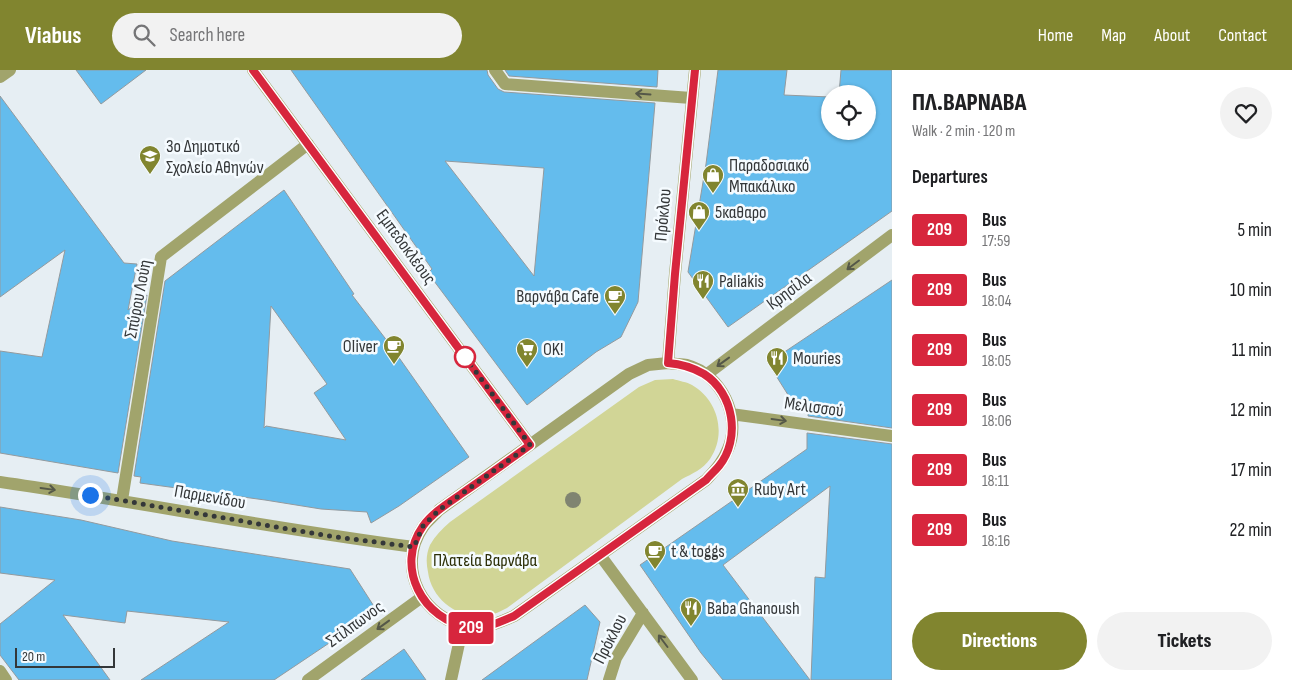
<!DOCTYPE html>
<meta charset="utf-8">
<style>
body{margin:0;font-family:"Sofia Sans Condensed",sans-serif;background:#f2f2f2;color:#202124;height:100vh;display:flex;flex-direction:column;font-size:19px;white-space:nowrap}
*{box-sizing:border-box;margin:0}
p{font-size:16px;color:#757577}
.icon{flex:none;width:28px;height:28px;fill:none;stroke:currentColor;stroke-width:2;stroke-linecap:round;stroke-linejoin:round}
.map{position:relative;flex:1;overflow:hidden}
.side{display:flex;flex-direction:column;background:#fff;width:400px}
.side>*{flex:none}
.badge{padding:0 10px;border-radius:4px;font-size:18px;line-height:32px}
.tools{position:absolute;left:821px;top:15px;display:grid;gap:10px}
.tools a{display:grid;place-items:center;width:55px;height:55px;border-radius:50%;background:#fff;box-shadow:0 1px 4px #0004;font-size:25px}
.scale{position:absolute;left:15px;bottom:12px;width:100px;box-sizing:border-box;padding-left:5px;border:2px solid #343739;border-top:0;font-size:14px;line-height:18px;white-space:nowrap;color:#343739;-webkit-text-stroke:4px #f5fbff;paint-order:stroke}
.you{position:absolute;width:25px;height:25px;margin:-12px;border:4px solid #fff;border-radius:50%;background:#1a73e8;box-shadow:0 0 0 8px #1a73e833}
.map>.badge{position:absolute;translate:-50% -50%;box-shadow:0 0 0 2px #fff}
h2{padding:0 20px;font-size:19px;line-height:45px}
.round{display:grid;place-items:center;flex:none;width:52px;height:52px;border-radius:26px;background:#f2f2f2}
.summary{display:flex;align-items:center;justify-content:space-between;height:85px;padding:0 20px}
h1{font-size:24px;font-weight:800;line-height:38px}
.cta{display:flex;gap:10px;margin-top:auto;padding:10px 20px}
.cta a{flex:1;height:58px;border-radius:30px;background:#81852f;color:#fff;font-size:20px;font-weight:800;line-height:58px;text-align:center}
.cta a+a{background:#f2f2f2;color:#202124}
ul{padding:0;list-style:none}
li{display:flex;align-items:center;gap:15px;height:60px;padding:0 20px}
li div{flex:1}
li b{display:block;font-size:19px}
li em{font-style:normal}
li .badge{min-width:55px;font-weight:700;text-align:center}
header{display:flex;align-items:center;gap:30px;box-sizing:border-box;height:70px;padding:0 25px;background:#81852f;color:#fff}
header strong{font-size:24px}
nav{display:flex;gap:28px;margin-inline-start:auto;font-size:18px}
.search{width:350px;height:45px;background:#f2f2f2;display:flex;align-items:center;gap:12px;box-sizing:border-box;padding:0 18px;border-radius:28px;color:#757577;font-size:19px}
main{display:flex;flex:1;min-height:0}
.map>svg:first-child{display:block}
</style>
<header>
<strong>Viabus</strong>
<div class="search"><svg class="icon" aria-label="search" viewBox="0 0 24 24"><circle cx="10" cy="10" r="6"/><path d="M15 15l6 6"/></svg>Search here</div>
<nav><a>Home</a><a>Map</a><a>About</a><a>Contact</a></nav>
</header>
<main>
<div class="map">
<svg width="892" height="610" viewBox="0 0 892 610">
<rect width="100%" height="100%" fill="#e6eef3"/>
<path fill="#d1d596" d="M 673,309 C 679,311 687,312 692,315 C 718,330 727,364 710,389 C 703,399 692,404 682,409 L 507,538 C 502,540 498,543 493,544 C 463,553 432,532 428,502 C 426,493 426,484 430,475 C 435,466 442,459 450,452 L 639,317 L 655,310 Z"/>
<path fill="#64bced" stroke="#939a9e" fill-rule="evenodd" d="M 76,0 L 146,0 L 101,34 Z
M 291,0 L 487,0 L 488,5 L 498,19 L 504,22 L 655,33 L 638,232 L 621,267 L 596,282 L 527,335 L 428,203 L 432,199 ZM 445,91 L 544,98 L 534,206 Z
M 505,0 L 658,0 L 657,17 L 509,6 Z
M 718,0 L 787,0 L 784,25 L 830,27 L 830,61 L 868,61 L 868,24 L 839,24 L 841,0 L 892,0 L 892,141 L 728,257 L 688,202 L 706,94 Z
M 0,26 L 124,193 L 137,194 L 128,240 L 147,225 L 118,403 L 0,383 L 0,281 L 42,287 L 65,180 L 0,227 Z
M 284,120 L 354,224 L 352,225 L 388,272 L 469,387 L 399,436 L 371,453 L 367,442 L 321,439 L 265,430 L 140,413 L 141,407 L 134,406 L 165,211 ZM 271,236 L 327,314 L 314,323 L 346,370 L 266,356 L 264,358 Z
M 892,210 L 892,358 L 808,346 L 809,331 L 790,328 L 768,293 Z
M 807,363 L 892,374 L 892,610 L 811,610 L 815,507 L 825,508 L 830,416 L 723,495 L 810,610 L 723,610 L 701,583 L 640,495 L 807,379 Z
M 0,437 L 81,450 L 172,471 L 350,499 L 377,541 L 274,610 L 141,610 L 229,552 L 127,541 L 125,553 L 63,545 L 110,610 L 19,610 L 0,585 L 0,554 L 55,510 L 0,503 Z
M 585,535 L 600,552 L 587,610 L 482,610 Z
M 404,579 L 426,610 L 361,610 Z"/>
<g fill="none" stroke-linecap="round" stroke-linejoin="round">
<path stroke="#a1a46c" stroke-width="12" d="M 253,0 L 530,375
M 495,0 L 505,14 L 691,28
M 0,7 L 10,0
M 668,293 C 674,294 681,294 687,295 C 721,304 742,347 728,379 C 723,392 715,400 706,410 L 514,546 C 500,552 486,559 471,557 C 423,551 395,498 423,457 C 427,451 434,446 439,440 L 629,304 L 648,295 Z
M 668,293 L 675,204 L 695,0
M 706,305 L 892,165
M 731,344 L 892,366
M 0,412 C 138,432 275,459 414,477
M 122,430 L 161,187 L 308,74
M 600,485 L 692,610
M 0,601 L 6,610
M 308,610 L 422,527
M 451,610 L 463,555
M 609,610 L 616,588 L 643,543"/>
</g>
<circle fill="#808471" cx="573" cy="430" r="8"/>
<defs><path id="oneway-shaft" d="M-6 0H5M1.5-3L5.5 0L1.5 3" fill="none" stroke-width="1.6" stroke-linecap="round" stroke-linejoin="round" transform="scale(1.25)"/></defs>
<g stroke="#555848">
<use href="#oneway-shaft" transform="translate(643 24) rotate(-176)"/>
<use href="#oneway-shaft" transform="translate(853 195) rotate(143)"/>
<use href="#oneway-shaft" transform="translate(723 292) rotate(144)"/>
<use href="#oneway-shaft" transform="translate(779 350) rotate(8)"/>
<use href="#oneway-shaft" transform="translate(48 419) rotate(8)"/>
<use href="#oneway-shaft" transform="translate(383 555) rotate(144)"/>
<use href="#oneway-shaft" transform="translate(663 571) rotate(-127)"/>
</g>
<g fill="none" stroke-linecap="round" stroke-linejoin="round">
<g stroke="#fff" stroke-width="11">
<path id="line" d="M 253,0 L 530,375 C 508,391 486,407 464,422 C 450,432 433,442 423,456 C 394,497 423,551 470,557 C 486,559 500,552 514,546 L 706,410 C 710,405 715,401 719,396 C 741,369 734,323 704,304 C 692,297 681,294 668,293 L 675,204 L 695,0"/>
</g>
<use href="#line" stroke="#d7263d" stroke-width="8"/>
<path stroke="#343739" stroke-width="5" stroke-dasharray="0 9" d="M 90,425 L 329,466 L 414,477 L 423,456 L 439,440 L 530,375 L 465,287"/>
</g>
<defs>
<g id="school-pin" transform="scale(1.125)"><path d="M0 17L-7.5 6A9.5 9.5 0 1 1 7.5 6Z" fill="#81852f" stroke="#f5fbff"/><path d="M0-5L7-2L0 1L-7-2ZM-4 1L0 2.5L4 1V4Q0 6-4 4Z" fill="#fff"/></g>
<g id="shop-pin" transform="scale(1.125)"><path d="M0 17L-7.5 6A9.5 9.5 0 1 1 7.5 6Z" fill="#81852f" stroke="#f5fbff"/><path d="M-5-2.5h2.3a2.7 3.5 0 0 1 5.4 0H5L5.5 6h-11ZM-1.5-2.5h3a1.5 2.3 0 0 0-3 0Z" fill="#fff"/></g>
<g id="restaurant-pin" transform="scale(1.125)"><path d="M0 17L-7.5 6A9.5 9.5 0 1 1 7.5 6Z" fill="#81852f" stroke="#f5fbff"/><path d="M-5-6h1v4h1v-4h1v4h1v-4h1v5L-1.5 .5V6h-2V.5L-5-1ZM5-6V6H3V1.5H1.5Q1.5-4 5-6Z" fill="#fff"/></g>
<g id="cafe-pin" transform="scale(1.125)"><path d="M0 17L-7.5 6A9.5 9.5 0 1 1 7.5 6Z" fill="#81852f" stroke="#f5fbff"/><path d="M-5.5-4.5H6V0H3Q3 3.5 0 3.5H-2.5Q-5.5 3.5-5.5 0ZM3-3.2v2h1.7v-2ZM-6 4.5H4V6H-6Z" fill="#fff"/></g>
<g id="supermarket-pin" transform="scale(1.125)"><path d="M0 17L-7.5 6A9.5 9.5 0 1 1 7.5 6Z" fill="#81852f" stroke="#f5fbff"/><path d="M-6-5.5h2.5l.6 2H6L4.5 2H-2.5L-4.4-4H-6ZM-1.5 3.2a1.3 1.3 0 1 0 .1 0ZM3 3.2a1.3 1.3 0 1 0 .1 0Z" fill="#fff"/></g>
<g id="museum-pin" transform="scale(1.125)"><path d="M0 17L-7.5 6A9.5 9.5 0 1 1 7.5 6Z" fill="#81852f" stroke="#f5fbff"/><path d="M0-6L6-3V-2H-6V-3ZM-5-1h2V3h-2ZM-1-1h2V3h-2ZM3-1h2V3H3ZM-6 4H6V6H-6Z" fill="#fff"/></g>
</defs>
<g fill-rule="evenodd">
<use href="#school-pin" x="150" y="86"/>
<use href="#shop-pin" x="713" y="105"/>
<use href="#shop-pin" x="699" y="142"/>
<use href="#restaurant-pin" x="703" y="211"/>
<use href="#cafe-pin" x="615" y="226"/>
<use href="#cafe-pin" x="394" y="276"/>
<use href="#supermarket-pin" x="527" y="279"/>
<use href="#restaurant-pin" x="777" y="288"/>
<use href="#museum-pin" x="738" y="419"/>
<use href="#cafe-pin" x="655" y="481"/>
<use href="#restaurant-pin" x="691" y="538"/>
</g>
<circle fill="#fff" stroke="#d7263d" stroke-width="2.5" cx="465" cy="287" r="10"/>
<g text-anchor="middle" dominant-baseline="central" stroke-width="5" stroke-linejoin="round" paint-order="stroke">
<g font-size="18" fill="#343739" stroke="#f5fbff" text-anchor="start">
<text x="166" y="76">3ο Δημοτικό<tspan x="166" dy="21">Σχολείο Αθηνών</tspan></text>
<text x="729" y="95">Παραδοσιακό<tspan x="729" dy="21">Μπακάλικο</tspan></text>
<text x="715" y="142">5καθαρο</text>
<text x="719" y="211">Paliakis</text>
<text x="599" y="226" text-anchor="end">Βαρνάβα Cafe</text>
<text x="378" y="276" text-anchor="end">Oliver</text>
<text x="543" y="279">OK!</text>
<text x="793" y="288">Mouries</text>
<text x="754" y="419">Ruby Art</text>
<text x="671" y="481">t &amp; toggs</text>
<text x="707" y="538">Baba Ghanoush</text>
</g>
<g font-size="18" fill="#343739" stroke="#f5fbff">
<text transform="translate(663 145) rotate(-85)">Πρόκλου</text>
<text transform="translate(406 177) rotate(54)">Εμπεδοκλέους</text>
<text transform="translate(789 221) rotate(-37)">Κρησίλα</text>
<text transform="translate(138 229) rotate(-79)">Σπύρου Λούη</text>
<text transform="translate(814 337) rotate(8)">Μελισσού</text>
<text transform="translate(210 427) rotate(10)">Παρμενίδου</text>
<text transform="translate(355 554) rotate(-36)">Στίλπωνος</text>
<text transform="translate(610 569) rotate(-63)">Πρόκλου</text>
</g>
<g font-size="18" fill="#2c2e07" stroke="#f5fbff">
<text x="485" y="490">Πλατεία Βαρνάβα</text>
</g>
</g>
</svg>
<div class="tools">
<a><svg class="icon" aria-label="locate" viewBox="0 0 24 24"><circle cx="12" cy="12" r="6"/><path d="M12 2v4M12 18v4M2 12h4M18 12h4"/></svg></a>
</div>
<div class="scale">20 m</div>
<div class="you" style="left:90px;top:425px"></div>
<b class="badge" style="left:471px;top:558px;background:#d7263d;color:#fff">209</b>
</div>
<section class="side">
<div class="summary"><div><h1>ΠΛ.ΒΑΡΝΑΒΑ</h1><p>Walk · 2 min · 120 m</p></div><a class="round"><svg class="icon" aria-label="heart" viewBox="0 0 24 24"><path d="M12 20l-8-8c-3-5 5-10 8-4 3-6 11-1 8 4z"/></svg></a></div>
<h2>Departures</h2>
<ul>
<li><span class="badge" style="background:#d7263d;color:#fff">209</span><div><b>Bus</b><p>17:59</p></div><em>5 min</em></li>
<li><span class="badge" style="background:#d7263d;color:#fff">209</span><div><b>Bus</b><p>18:04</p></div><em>10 min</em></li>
<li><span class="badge" style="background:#d7263d;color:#fff">209</span><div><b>Bus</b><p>18:05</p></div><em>11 min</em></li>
<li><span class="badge" style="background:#d7263d;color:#fff">209</span><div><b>Bus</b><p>18:06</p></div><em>12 min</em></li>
<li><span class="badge" style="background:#d7263d;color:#fff">209</span><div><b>Bus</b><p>18:11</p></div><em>17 min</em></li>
<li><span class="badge" style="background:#d7263d;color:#fff">209</span><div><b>Bus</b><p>18:16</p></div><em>22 min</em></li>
</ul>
<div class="cta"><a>Directions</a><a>Tickets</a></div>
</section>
</main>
